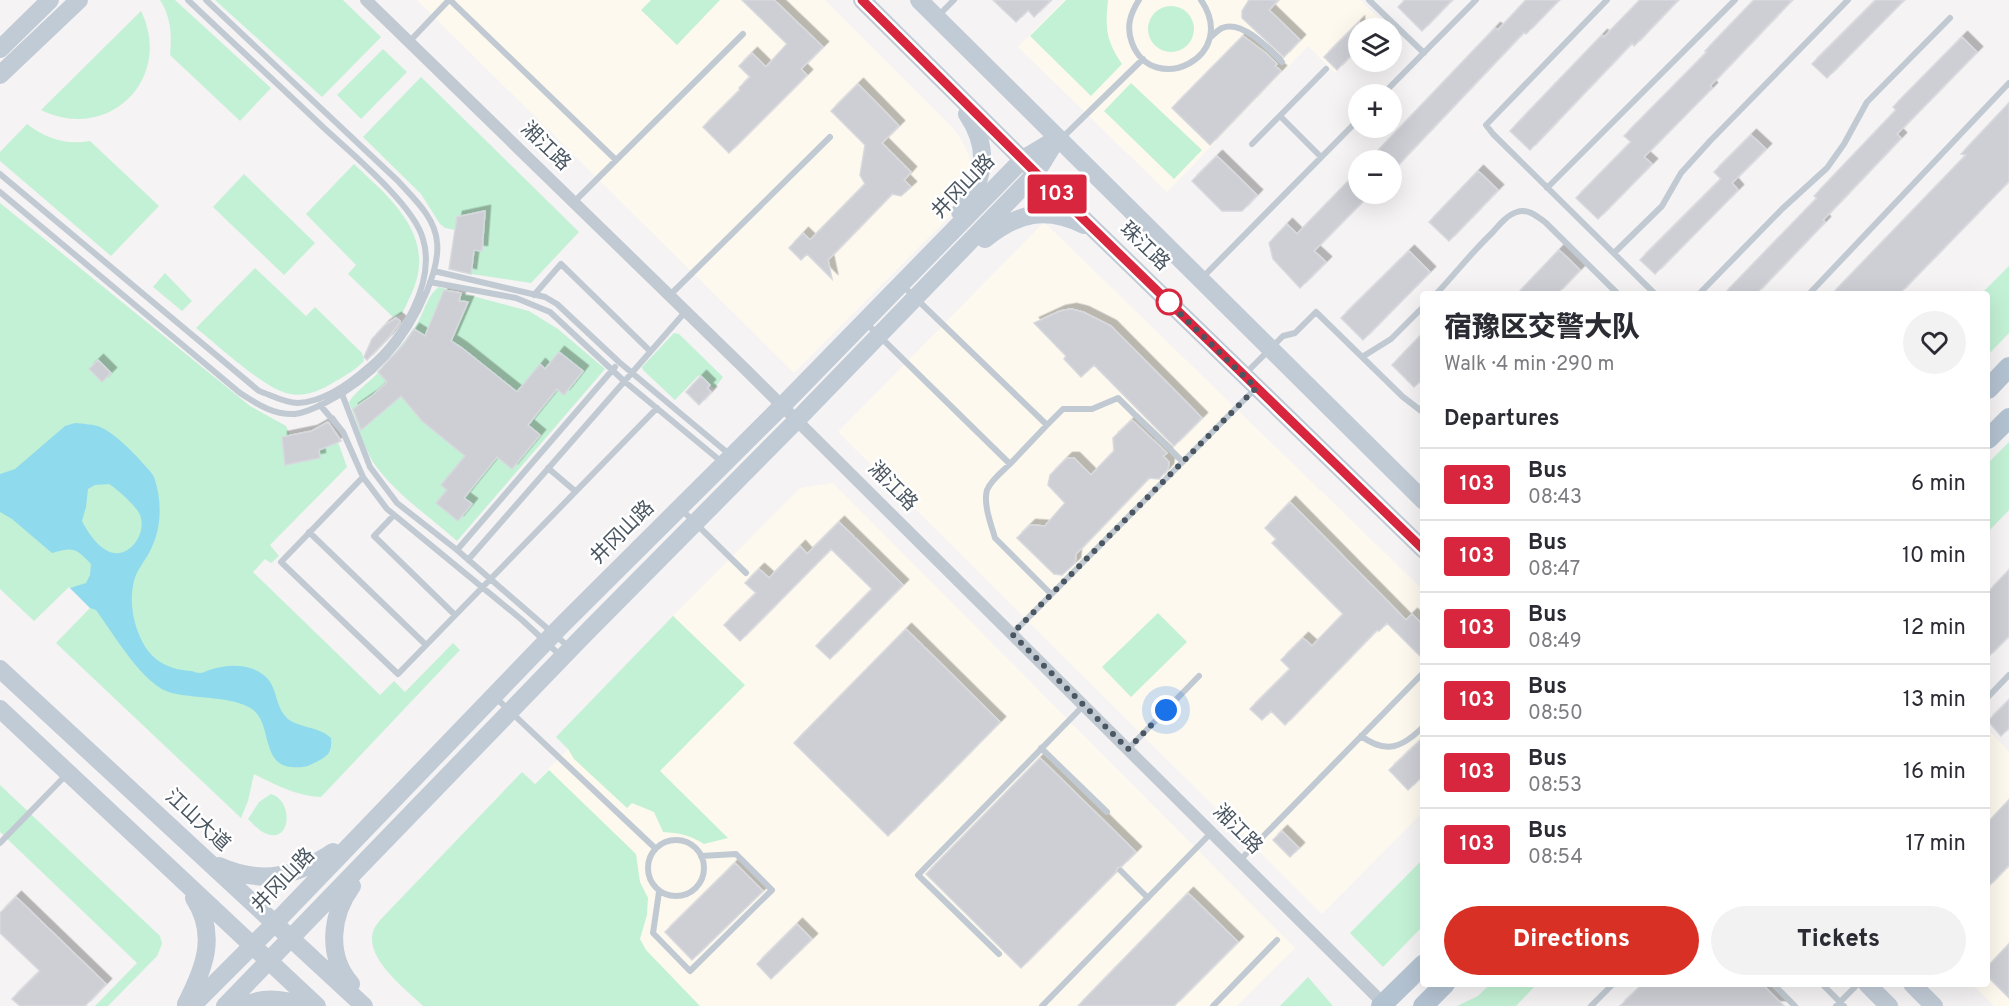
<!DOCTYPE html>
<meta charset="utf-8">
<style>
body{margin:0;font-family:Overpass,"Noto Sans SC",sans-serif;background:#f2f2f3;color:#2b2b33;height:100vh;display:flex;flex-direction:column;font-size:22px;white-space:nowrap}
*{box-sizing:border-box;margin:0}
p{font-size:20px;color:#7c7c81}
.icon{flex:none;width:33px;height:33px;fill:none;stroke:currentColor;stroke-width:2;stroke-linecap:round;stroke-linejoin:round}
.map{position:relative;flex:1;overflow:hidden}
.drawer{position:absolute;left:1420px;top:291px;width:570px;height:696px;display:flex;flex-direction:column;background:#fff;border-radius:6px;box-shadow:0 6px 24px #0002}
.drawer>*{flex:none}
.badge{padding:0 12px;border-radius:4px;font-size:21px;line-height:39px}
.fabs{position:absolute;left:1348px;top:18px;display:grid;gap:12px}
.fabs a{display:grid;place-items:center;width:54px;height:54px;border-radius:50%;background:#fff;box-shadow:0 6px 24px #0002;font-size:30px}
.you{position:absolute;width:30px;height:30px;margin:-15px;border:4px solid #fff;border-radius:50%;background:#1a73e8;box-shadow:0 0 0 9px #1a73e833}
.map>.badge{position:absolute;translate:-50% -50%;box-shadow:0 0 0 3px #fff}
h2{padding:0 24px;font-size:22px;line-height:54px}
.round{display:grid;place-items:center;flex:none;width:63px;height:63px;border-radius:32px;background:#f2f2f3}
.overview{display:flex;align-items:center;justify-content:space-between;height:102px;padding:0 24px}
h1{font-size:28px;font-weight:800;line-height:45px}
.primary-button{display:flex;gap:12px;margin-top:auto;padding:12px 24px}
.primary-button a{flex:1;height:69px;border-radius:36px;background:#d93025;color:#fff;font-size:24px;font-weight:800;line-height:69px;text-align:center}
.primary-button a+a{background:#f2f2f3;color:#2b2b33}
ul{padding:0;list-style:none}
li{display:flex;align-items:center;gap:18px;height:72px;padding:0 24px;border-top:2px solid #e1e1e2}
li div{flex:1}
li b{display:block;font-size:22px}
li em{font-style:normal}
li .badge{min-width:66px;font-weight:700;text-align:center}
.map>svg:first-child{display:block}
</style>
<div class="map">
<svg width="2009" height="1006" viewBox="0 0 2009 1006">
<defs>
<filter id="shadow"><feDropShadow dx="5.5" dy="-5.5" stdDeviation="0" flood-color="#0004"/></filter>
</defs>
<rect width="100%" height="100%" fill="#f5f3f3"/>
<path fill="#fdf9ef" d="M 417,0 L 825,0 L 954,129 L 962,141 L 968,153 L 971,166 L 972,180 L 963,203 L 794,373 Z
M 1064,0 L 1360,0 L 1384,23 L 1379,28 L 1359,28 L 1359,49 L 1335,73 L 1308,46 L 1167,192 L 1018,47 Z
M 1044,222 L 1423,590 L 1423,812 L 1322,914 L 838,432 Z
M 833,483 L 1295,948 L 1237,1006 L 521,1006 L 416,905 L 686,628 L 673,616 L 800,488 Z
M 1988,730 L 2009,751 L 2009,1006 L 1994,1006 L 1972,984 L 1988,984 Z"/>
<path fill="#c3f1d5" d="M 160,0 L 175,0 L 271,88 L 240,121 L 170,55 C 172,35 171,17 160,0 Z
M 215,0 L 343,0 L 381,37 L 322,97 Z
M 651,0 L 720,0 L 677,45 L 641,10 Z
M 1066,0 L 1108,0 C 1105,28 1106,41 1122,64 L 1091,96 L 1030,36 Z
M1148 29a23 23 0 1 1 46 0a23 23 0 1 1-46 0Z
M 141,11 C 174,79 108,143 41,110 Z
M 383,49 L 407,72 L 361,119 L 337,95 Z
M 421,77 L 579,232 L 531,283 L 471,274 L 474,250 L 482,251 L 485,211 L 457,217 L 455,230 L 445,228 L 440,224 L 421,194 L 363,137 Z
M 1131,83 L 1202,150 L 1174,179 L 1104,111 Z
M 27,124 C 47,139 65,145 90,141 L 159,206 L 111,256 L 0,161 L 0,152 Z
M 354,164 C 382,191 422,222 419,266 C 418,283 409,299 402,314 L 393,317 L 348,274 L 356,265 L 306,214 Z
M 244,174 L 315,243 L 284,275 L 213,207 Z
M 0,203 L 250,406 L 286,426 L 290,435 L 282,437 L 286,465 L 320,458 L 319,450 L 338,442 L 347,467 L 270,545 L 279,556 L 271,563 L 265,559 L 253,572 L 380,695 L 394,681 L 405,692 L 453,643 L 460,650 L 321,797 C 297,796 275,785 254,774 L 248,801 L 241,818 L 56,643 L 90,608 L 69,587 L 34,621 L 0,589 Z
M 2009,266 L 2009,333 L 1988,355 L 1988,294 L 1981,294 Z
M 255,268 L 306,316 L 315,307 L 362,353 L 364,361 C 355,370 345,376 334,382 C 320,391 303,398 286,393 C 261,386 218,345 196,328 Z
M 165,273 L 192,301 L 182,311 L 153,287 Z
M 439,287 L 529,311 L 558,329 L 605,369 L 457,541 C 429,516 394,493 373,462 C 363,445 356,420 349,402 C 356,391 367,384 376,375 C 389,360 403,344 415,327 C 424,315 426,296 439,287 Z
M 674,333 L 679,334 L 723,377 L 714,389 L 699,375 L 675,400 L 643,370 L 642,367 Z
M 2009,442 L 2009,510 L 1988,532 L 1988,463 Z
M 1158,613 L 1187,642 L 1131,697 L 1102,667 Z
M 673,616 L 745,685 L 660,771 L 728,838 L 704,844 C 690,835 679,833 663,832 L 654,812 L 632,803 L 627,808 L 574,759 L 568,749 L 556,737 Z
M 549,770 L 636,854 L 640,882 L 648,898 L 647,915 L 640,939 L 646,950 L 700,1006 L 423,1006 C 406,989 362,957 374,929 C 376,925 380,920 383,917 L 522,772 L 535,784 Z
M 0,785 L 160,936 L 162,944 L 157,956 L 108,1006 L 95,1006 L 137,963 L 0,832 Z
M 271,794 C 293,800 292,843 267,834 C 260,832 253,824 248,819 L 259,802 Z
M 1423,859 L 1423,926 L 1383,967 L 1350,933 Z
M 1308,977 L 1333,1006 L 1280,1006 Z
M 1490,984 L 1537,984 L 1516,1006 L 1457,1006 L 1478,996 Z"/>
<path fill="#90daee" fill-rule="evenodd" d="M 75,423 C 82,424 91,424 97,426 C 110,429 131,450 140,460 C 144,465 151,471 154,477 C 162,499 162,528 151,549 C 146,560 137,569 134,581 C 129,602 133,624 143,643 C 153,662 171,670 192,671 C 195,672 197,673 200,673 C 203,673 206,671 209,670 C 222,666 237,664 250,668 C 281,678 271,700 286,717 C 296,728 319,726 331,738 C 332,749 330,755 320,760 C 307,767 304,768 290,767 C 261,763 272,723 252,709 C 232,696 196,699 172,693 C 144,687 113,633 96,610 L 90,608 L 70,588 L 86,583 L 90,575 L 91,564 C 75,548 74,547 52,553 L 12,519 L 0,512 L 0,474 L 15,469 L 65,426 ZM 109,484 C 117,489 135,505 139,513 C 148,529 133,556 114,553 C 100,551 88,533 82,521 L 86,507 L 88,489 L 95,485 Z"/>
<path fill="#cdcfd5" stroke="#d7d9de" stroke-width="1.5" filter="url(#shadow)" d="M 742,0 L 774,0 L 823,47 L 801,69 L 807,75 L 729,153 L 703,127 L 740,90 L 739,88 L 750,77 L 739,66 L 752,53 L 766,67 L 787,44 Z
M 993,0 L 1051,0 L 1034,17 L 1028,10 L 1016,22 Z
M 1249,0 L 1278,0 L 1269,10 L 1300,40 L 1284,57 L 1242,18 L 1242,11 Z
M 1405,0 L 1452,0 L 1422,31 L 1398,7 Z
M 1526,0 L 1559,0 L 1526,34 L 1524,32 L 1392,171 L 1392,160 L 1369,160 L 1495,28 L 1498,30 Z
M 1640,0 L 1678,0 L 1634,46 L 1632,43 L 1530,150 L 1510,131 L 1602,35 L 1604,37 Z
M 1754,0 L 1792,0 L 1710,86 L 1712,88 L 1644,157 L 1652,164 L 1598,219 L 1576,198 L 1631,142 L 1624,136 L 1707,52 L 1705,51 Z
M 1876,0 L 1904,0 L 1827,78 L 1812,64 Z
M 1359,22 L 1359,47 L 1337,70 L 1324,57 Z
M 1243,36 L 1267,54 L 1277,64 L 1275,66 L 1281,71 L 1210,145 L 1172,108 Z
M 1962,37 L 1977,52 L 1897,134 L 1901,138 L 1823,220 L 1825,222 L 1756,294 L 1724,294 L 1817,198 L 1814,196 L 1896,110 L 1893,107 Z
M 858,84 L 899,126 L 882,143 L 911,172 L 904,180 L 911,187 L 901,196 L 892,194 L 828,260 L 832,279 L 807,254 L 801,260 L 789,248 L 803,233 L 810,240 L 865,184 L 860,175 L 865,145 L 831,111 Z
M 2009,103 L 2009,181 L 1899,294 L 1832,294 L 1966,155 L 1961,154 Z
M 1751,135 L 1766,149 L 1732,183 L 1738,190 L 1655,274 L 1640,260 L 1721,179 L 1714,172 Z
M 1217,156 L 1257,195 L 1242,211 L 1222,211 L 1192,181 Z
M 1359,170 L 1359,194 L 1370,194 L 1314,251 L 1326,262 L 1300,288 L 1273,259 L 1269,243 L 1287,224 L 1297,234 Z
M 1478,171 L 1498,190 L 1449,241 L 1429,222 Z
M 485,211 L 482,251 L 474,250 L 471,274 L 449,269 L 457,217 Z
M 1559,250 L 1580,270 L 1557,294 L 1517,294 Z
M 1409,251 L 1430,272 L 1363,340 L 1341,318 Z
M 444,290 L 461,293 L 459,301 L 468,302 L 451,341 L 462,348 L 517,392 L 540,364 L 545,369 L 559,352 L 583,371 L 564,395 L 557,389 L 528,425 L 540,435 L 512,469 L 497,457 L 464,498 L 472,504 L 458,521 L 436,503 L 447,490 L 441,485 L 465,456 L 422,421 L 401,396 L 361,430 L 353,409 L 373,395 L 387,382 L 378,372 L 403,345 L 414,329 L 425,336 Z
M 1071,309 L 1083,312 L 1111,326 L 1202,418 L 1174,446 L 1094,365 L 1081,377 L 1064,359 L 1066,356 L 1034,323 L 1060,311 Z
M 396,318 L 400,321 L 400,322 L 389,337 L 367,360 L 364,357 L 372,339 L 385,325 Z
M 1424,332 L 1424,378 L 1414,387 L 1392,365 Z
M 98,360 L 111,373 L 102,382 L 89,369 Z
M 701,376 L 710,385 L 707,388 L 711,392 L 699,405 L 686,392 Z
M 1132,420 L 1167,453 L 1163,456 L 1169,462 L 1168,469 L 1159,479 L 1149,478 L 1076,554 L 1075,563 L 1062,575 L 1054,574 L 1017,538 L 1030,525 L 1045,526 L 1065,503 L 1048,485 L 1050,475 L 1067,458 L 1074,458 L 1091,475 L 1114,451 L 1113,438 Z
M 328,422 L 341,441 L 319,450 L 320,458 L 285,465 L 282,437 L 312,431 Z
M 1290,502 L 1406,620 L 1412,614 L 1424,626 L 1424,660 L 1387,623 L 1379,631 L 1377,630 L 1285,725 L 1271,711 L 1262,720 L 1250,709 L 1290,669 L 1281,660 L 1303,638 L 1312,646 L 1343,614 L 1272,543 L 1276,539 L 1265,528 Z
M 839,522 L 903,585 L 830,659 L 816,646 L 872,589 L 831,549 L 740,641 L 724,625 L 756,593 L 745,583 L 759,569 L 769,578 L 800,546 L 807,554 Z
M 2009,570 L 2009,636 L 1988,657 L 1988,592 Z
M 906,629 L 1000,722 L 888,836 L 794,743 Z
M 2009,700 L 2009,728 L 2001,736 L 1988,721 Z
M 1424,737 L 1424,775 L 1408,790 L 1389,770 Z
M 1040,758 L 1136,852 L 1122,866 L 1117,868 L 1116,872 L 1021,968 L 926,874 Z
M 2009,800 L 2009,865 L 1988,887 L 1988,822 Z
M 1282,831 L 1299,848 L 1290,857 L 1273,840 Z
M 735,863 L 763,891 L 692,960 L 665,932 Z
M 1188,893 L 1238,942 L 1174,1006 L 1078,1006 Z
M 16,897 L 106,984 L 85,1006 L 20,1006 L 12,999 L 40,971 L 0,933 L 0,913 Z
M 797,924 L 812,939 L 771,979 L 757,964 Z
M 2009,944 L 2009,998 L 1988,977 L 1988,966 Z
M 1643,984 L 1762,984 L 1784,1006 L 1620,1006 Z"/>
<g fill="none" stroke-linecap="round" stroke-linejoin="round">
<path stroke="#c1cad2" stroke-width="6" d="M 450,0 L 616,160
M 1139,0 C 1130,14 1126,27 1132,43 C 1153,98 1240,57 1201,0
M 1369,0 L 1424,53
M 1607,0 L 1486,125 L 1493,134 L 1655,294
M 939,15 L 954,0
M 1211,37 C 1214,34 1218,30 1222,28 C 1242,19 1270,50 1282,62
M 409,42 L 449,0
M 1383,94 L 1476,0
M 1280,116 L 1321,157
M 1062,138 L 1143,59
M 1252,144 L 1326,69
M 0,174 L 259,391 C 271,395 284,403 298,403 C 325,402 350,383 369,366 C 402,338 436,283 423,239 C 414,205 351,153 324,128 C 279,85 233,43 188,0
M 1547,188 L 1735,0
M 0,192 L 240,393 C 257,404 273,415 295,414 C 305,413 315,408 325,403 C 373,379 407,340 427,291 C 433,276 439,258 437,242 C 435,217 414,199 398,181 L 206,0
M 574,202 L 743,34
M 1614,253 L 1662,206 L 1681,173 L 1710,141 L 1848,0
M 434,271 L 545,297 L 557,304 L 619,362 L 729,454
M 1202,278 L 1359,119
M 430,282 L 516,298 L 550,312 L 624,381 L 723,463
M 1436,294 C 1455,274 1472,252 1492,233 C 1499,225 1507,215 1517,212 C 1528,208 1538,217 1546,223 L 1618,294
M 1699,294 L 1782,209 L 1827,168 L 1844,144 L 1867,102 L 1950,18
M 1809,294 L 2009,83
M 534,295 L 561,264 L 650,351
M 670,295 L 830,137
M 865,322 L 1010,464 L 1047,425 L 902,285
M 1362,357 L 1391,339 L 1424,306
M 1246,373 L 1283,336 L 1295,333 L 1316,312 L 1403,397 L 1424,413
M 342,394 L 370,467 L 397,503 L 457,550 L 570,648
M 320,405 L 343,432 L 363,477 L 387,509 L 522,620 L 562,657
M 1047,425 L 1063,409 L 1092,409 L 1118,398 L 1183,462
M 1010,464 C 1003,471 991,480 987,490 C 983,504 991,524 995,538 L 1051,594
M 548,468 L 575,491
M 363,477 L 281,562 L 398,674 L 657,408
M 680,508 L 746,573
M 394,515 L 374,536 L 455,615
M 309,532 L 426,645
M 457,550 L 615,367
M 468,560 L 686,311
M 1012,634 L 1256,388
M 1988,697 L 2009,675
M 496,698 L 655,848
M 1361,736 C 1387,755 1403,747 1424,726
M 1041,748 L 1107,812
M 1128,749 L 1199,676
M648 868a28 28 0 1 1 56 0a28 28 0 1 1-56 0Z
M 0,843 L 66,775
M 1240,860 L 1424,672
M 1121,871 L 1148,898
M 659,892 L 653,933 L 690,971 L 772,890 L 736,854 L 701,856
M 999,954 L 918,875 L 1083,706
M 1773,984 L 1795,1006
M 1822,984 L 1844,1006
M 1042,1006 L 1211,833
M 1213,1006 L 1277,940
M 1591,1006 L 1613,984
M 1836,1006 L 1858,984"/>
<path stroke="#c1cad2" stroke-width="12" d="M 366,0 L 746,370 L 1386,1006"/>
<path stroke="#c1cbd6" stroke-width="18" d="M 862,0 L 1036,173 L 1424,550
M 919,0 L 1424,501
M 0,49 L 50,0
M 0,75 L 79,0
M 960,212 C 986,180 990,148 967,114
M 985,239 C 1017,213 1046,206 1084,225
M 0,669 L 364,1006
M 0,709 L 317,1006
M 219,866 C 262,885 295,877 333,852
M 351,984 C 326,955 331,915 352,886
M 1867,984 L 1889,1006
M 1912,984 L 1934,1006
M 186,1004 C 204,969 218,935 194,898
M 192,1006 L 275,923 L 562,625 L 782,406 L 1023,159 L 1058,138
M 225,1006 L 583,636 L 796,421 L 1036,173 L 1055,142
M 244,1006 C 263,996 284,999 303,1006"/>
<path stroke="#b3c2d1" stroke-width="20" d="M 1988,389 L 2009,367
M 1988,439 L 2009,418
M 1381,1006 L 1424,964
M 1423,1006 L 1445,984"/>
</g>
<g fill="none" stroke-linecap="round" stroke-linejoin="round">
<g stroke="#fff" stroke-width="14">
<path id="line" d="M 862,0 L 1036,173 L 1424,550"/>
</g>
<use href="#line" stroke="#d7263d" stroke-width="9"/>
<path stroke="#4a5661" stroke-width="6" stroke-dasharray="0 10.8" d="M 1166,710 L 1128,749 L 1012,634 L 1256,388 L 1162,296 L 1169,302"/>
</g>
<circle fill="#fff" stroke="#d7263d" stroke-width="3" cx="1169" cy="302" r="12"/>
<g text-anchor="middle" dominant-baseline="central" stroke-width="5" stroke-linejoin="round" paint-order="stroke">
<g font-size="20" fill="#4a5661" stroke="#fff">
<text transform="translate(545 147) rotate(44)">湘江路</text>
<text transform="translate(964 187) rotate(-46)">井冈山路</text>
<text transform="translate(1144 247) rotate(44)">珠江路</text>
<text transform="translate(892 487) rotate(45)">湘江路</text>
<text transform="translate(623 533) rotate(-45)">井冈山路</text>
<text transform="translate(197 821) rotate(43)">江山大道</text>
<text transform="translate(1237 830) rotate(45)">湘江路</text>
<text transform="translate(284 881) rotate(-46)">井冈山路</text>
</g>
</g>
</svg>
<div class="fabs">
<a><svg class="icon" aria-label="layers" viewBox="0 0 24 24"><path d="M12 4l9 5-9 5-9-5zM3 14l9 5 9-5"/></svg></a>
<a>+</a>
<a>−</a>
</div>
<div class="you" style="left:1166px;top:710px"></div>
<b class="badge" style="left:1057px;top:194px;background:#d7263d;color:#fff">103</b>
<section class="drawer">
<div class="overview"><div><h1>宿豫区交警大队</h1><p>Walk · 4 min · 290 m</p></div><a class="round"><svg class="icon" aria-label="heart" viewBox="0 0 24 24"><path d="M12 20l-8-8c-3-5 5-10 8-4 3-6 11-1 8 4z"/></svg></a></div>
<h2>Departures</h2>
<ul>
<li><span class="badge" style="background:#d7263d;color:#fff">103</span><div><b>Bus</b><p>08:43</p></div><em>6 min</em></li>
<li><span class="badge" style="background:#d7263d;color:#fff">103</span><div><b>Bus</b><p>08:47</p></div><em>10 min</em></li>
<li><span class="badge" style="background:#d7263d;color:#fff">103</span><div><b>Bus</b><p>08:49</p></div><em>12 min</em></li>
<li><span class="badge" style="background:#d7263d;color:#fff">103</span><div><b>Bus</b><p>08:50</p></div><em>13 min</em></li>
<li><span class="badge" style="background:#d7263d;color:#fff">103</span><div><b>Bus</b><p>08:53</p></div><em>16 min</em></li>
<li><span class="badge" style="background:#d7263d;color:#fff">103</span><div><b>Bus</b><p>08:54</p></div><em>17 min</em></li>
</ul>
<div class="primary-button"><a>Directions</a><a>Tickets</a></div>
</section>
</div>
